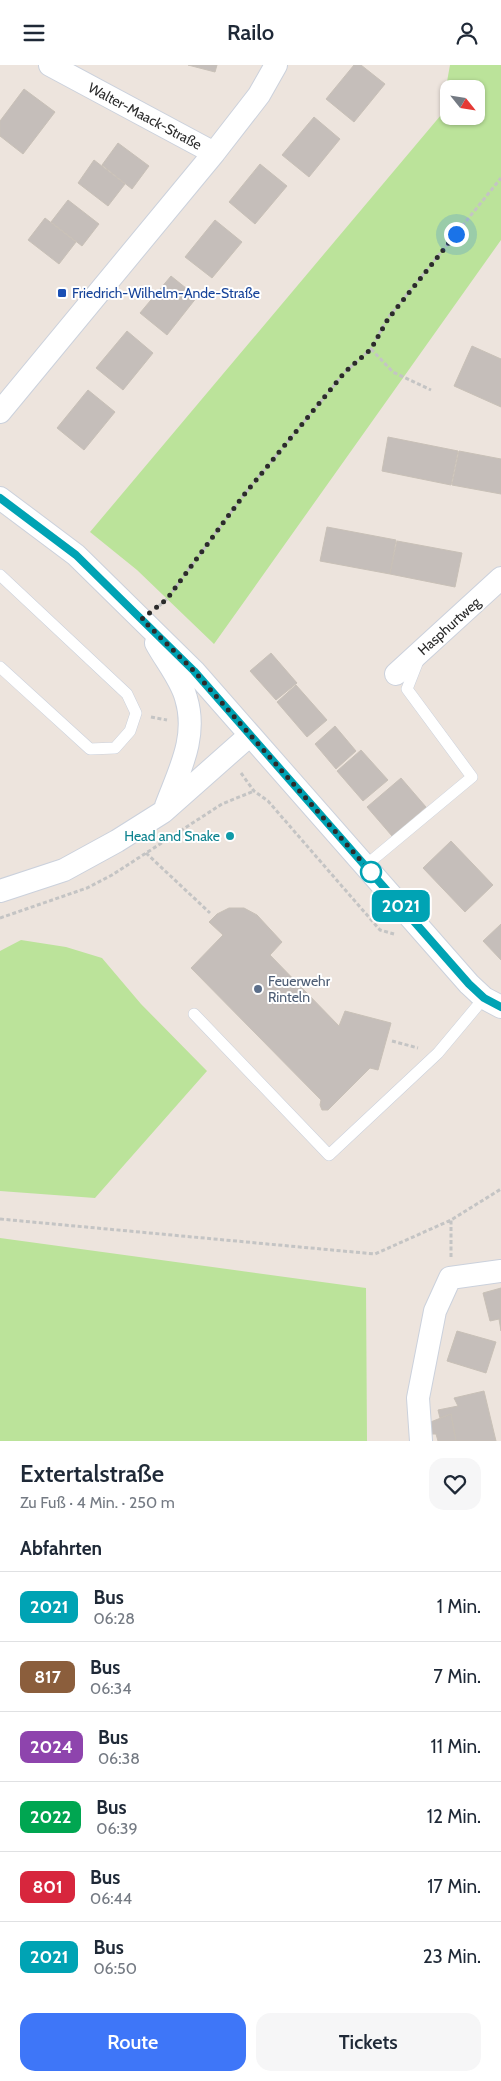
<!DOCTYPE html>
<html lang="de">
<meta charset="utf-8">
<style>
body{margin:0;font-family:Cabin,sans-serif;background:#f6f6f7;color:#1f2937;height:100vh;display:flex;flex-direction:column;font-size:19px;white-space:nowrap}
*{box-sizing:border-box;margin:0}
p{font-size:16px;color:#747a83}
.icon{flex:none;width:28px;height:28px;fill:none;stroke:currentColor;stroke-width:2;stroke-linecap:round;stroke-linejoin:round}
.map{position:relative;height:1376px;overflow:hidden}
.drawer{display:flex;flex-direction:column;background:#fff;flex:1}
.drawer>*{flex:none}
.badge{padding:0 10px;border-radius:8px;font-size:18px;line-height:32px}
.needle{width:32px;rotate:120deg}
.tools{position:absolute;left:440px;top:15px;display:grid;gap:10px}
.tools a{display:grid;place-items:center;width:45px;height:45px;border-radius:10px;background:#fff;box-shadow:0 1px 4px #0004;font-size:25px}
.you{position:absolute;width:25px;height:25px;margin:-12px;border:4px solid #fff;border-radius:50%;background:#1a73e8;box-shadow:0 0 0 8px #1a73e833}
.map>.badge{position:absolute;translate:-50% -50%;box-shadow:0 0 0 2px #fff}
h2{padding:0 20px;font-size:19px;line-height:45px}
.round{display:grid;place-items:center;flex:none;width:52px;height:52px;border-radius:15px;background:#f6f6f7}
.headline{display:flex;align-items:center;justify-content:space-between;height:85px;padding:0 20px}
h1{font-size:24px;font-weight:600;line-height:38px}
.cta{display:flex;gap:10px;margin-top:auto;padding:10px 20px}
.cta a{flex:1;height:58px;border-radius:15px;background:#3e76f8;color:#fff;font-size:20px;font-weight:600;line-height:58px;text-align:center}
.cta a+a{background:#f6f6f7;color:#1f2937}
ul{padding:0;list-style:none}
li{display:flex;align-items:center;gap:15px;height:70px;padding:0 20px;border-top:1px solid #e0e1e3}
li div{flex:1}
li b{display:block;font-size:19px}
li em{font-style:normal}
li .badge{min-width:55px;font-weight:700;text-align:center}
header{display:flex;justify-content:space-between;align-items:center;height:65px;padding:0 20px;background:#fff;font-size:22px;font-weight:600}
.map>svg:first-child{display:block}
</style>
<header><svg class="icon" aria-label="menu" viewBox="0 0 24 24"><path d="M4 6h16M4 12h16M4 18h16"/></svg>Railo<svg class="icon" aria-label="person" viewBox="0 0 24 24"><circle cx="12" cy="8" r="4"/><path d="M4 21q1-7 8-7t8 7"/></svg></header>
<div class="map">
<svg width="501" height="1376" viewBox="0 0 501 1376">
<rect width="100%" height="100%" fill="#ede4dd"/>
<path fill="#bbe39a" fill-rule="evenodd" d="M 450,0 L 501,0 L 501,175 L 214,579 L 137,505 L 90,467 L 441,50 ZM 449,24 L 476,24 L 476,51 L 449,51 Z
M 21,875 L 66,882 L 102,893 L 141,939 L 207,1006 L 95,1133 L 0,1126 L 0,886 Z
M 0,1173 L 366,1223 L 367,1376 L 0,1376 Z"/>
<path fill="#c5beba" stroke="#c8c0b7" d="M 188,0 L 217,0 L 215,7 Z
M 354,0 L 361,0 L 385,19 L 354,57 L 326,34 Z
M 24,24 L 55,47 L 23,89 L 0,71 L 0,56 Z
M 314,52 L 340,74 L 309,112 L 282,90 Z
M 118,78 L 149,101 L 132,124 L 102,100 Z
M 94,95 L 125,119 L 108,141 L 78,118 Z
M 260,99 L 287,121 L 255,159 L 229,137 Z
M 68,135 L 99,159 L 82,181 L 51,157 Z
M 45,153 L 76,177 L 59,199 L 28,175 Z
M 215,155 L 242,177 L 212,213 L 185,192 Z
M 171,211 L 197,232 L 167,270 L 140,248 Z
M 127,266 L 153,288 L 123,325 L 96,303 Z
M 472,281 L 501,294 L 501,342 L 454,321 Z
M 88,325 L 115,347 L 84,385 L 57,363 Z
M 388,372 L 458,386 L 451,420 L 382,406 Z
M 459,386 L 501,394 L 501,429 L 452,420 Z
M 327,462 L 396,475 L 390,509 L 320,496 Z
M 397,476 L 462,488 L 455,522 L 390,509 Z
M 271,588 L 297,618 L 276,635 L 250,606 Z
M 296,620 L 327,655 L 307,672 L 277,637 Z
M 335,661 L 356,686 L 336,704 L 315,679 Z
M 361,685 L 388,715 L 363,736 L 337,706 Z
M 401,713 L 426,742 L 392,771 L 367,742 Z
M 451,776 L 493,820 L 465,847 L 423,803 Z
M 229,843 L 244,843 L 257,850 L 282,877 L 270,890 L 339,961 L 345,946 L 391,958 L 378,1005 L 370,1003 L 328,1045 L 322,1045 L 320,1040 L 321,1035 L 191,903 L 223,870 L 209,857 L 217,849 Z
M 501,859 L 501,895 L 483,876 Z
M 501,1223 L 501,1266 L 499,1254 L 490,1256 L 483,1228 Z
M 457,1266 L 496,1277 L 486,1308 L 447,1296 Z
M 484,1326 L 496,1376 L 456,1376 L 451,1349 L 440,1353 L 438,1345 L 458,1341 L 454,1333 Z
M 451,1349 L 456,1376 L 438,1376 L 436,1369 L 430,1369 L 428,1358 Z"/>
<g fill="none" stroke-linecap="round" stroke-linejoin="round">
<g stroke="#cbd1dc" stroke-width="12">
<path id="lane" d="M 0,510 L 127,629 L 136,648 L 130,666 L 115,683 L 90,684 L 0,602
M 365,801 L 472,712 L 407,624 L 418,596
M 194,949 L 329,1090 L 438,988 L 484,933"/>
</g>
<g stroke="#cbd1dc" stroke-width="24">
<path id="street" d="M 50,0 L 214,88
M 0,347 L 214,88 L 259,30 L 276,0
M 0,433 L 76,490 L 194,606 L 469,919 L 484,933 L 501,942
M 156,578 C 165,595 181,614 186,633 C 198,672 179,706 166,741
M 396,609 L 501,513
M 0,826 L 64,805 L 117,776 L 163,747 L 250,670
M 421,1376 L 418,1333 L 435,1246 L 450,1213 L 501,1206"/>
</g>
<path stroke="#c4c4c4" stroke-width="3" stroke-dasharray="4 2.5" stroke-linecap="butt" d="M 371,284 L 393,307 L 431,325
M 159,541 L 167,534 L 243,431 L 345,307 L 371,284 L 387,254 L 501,113
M 151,652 L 167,655
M 241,708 L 254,726 L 268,736 L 380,865 L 394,869
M 146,788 L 210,848
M 0,853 L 87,823 L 112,810 L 222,739 L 254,726
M 392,976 L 418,983
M 0,1154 L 375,1189 L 451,1155 L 501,1124
M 451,1192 L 451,1155"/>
<use href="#lane" stroke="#fff" stroke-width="11"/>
<use href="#street" stroke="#fff" stroke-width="22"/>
</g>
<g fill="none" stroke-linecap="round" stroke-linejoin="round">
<g stroke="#fff" stroke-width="11">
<path id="line" d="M 0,433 L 76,490 L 194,606 L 469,919 L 484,933 L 501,942"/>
</g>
<use href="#line" stroke="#00a3b4" stroke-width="8"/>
<path stroke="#2b2b2b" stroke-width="5" stroke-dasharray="0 9" d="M 371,807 L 194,606 L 142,554 L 167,534 L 243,431 L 345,307 L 371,284 L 388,254 L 456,169"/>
</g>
<rect fill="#1a4fb4" stroke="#fff" stroke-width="2" x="57" y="223" width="10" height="10" rx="2.5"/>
<circle fill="#0f9aa8" stroke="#fff" stroke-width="2" cx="230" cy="771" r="5"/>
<circle fill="#fff" stroke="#00a3b4" stroke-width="2.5" cx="371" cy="807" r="10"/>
<circle fill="#5c6f8a" stroke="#fff" stroke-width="2" cx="258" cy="924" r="5"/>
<g text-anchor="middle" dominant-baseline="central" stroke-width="4" stroke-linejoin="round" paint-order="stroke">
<g font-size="14" fill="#2b2b2b" stroke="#fff">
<text transform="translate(145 51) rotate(28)">Walter-Maack-Straße</text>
<text transform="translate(449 561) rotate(-42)">Hasphurtweg</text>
</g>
<g font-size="14" fill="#164399" stroke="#fff" text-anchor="start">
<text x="72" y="228">Friedrich-Wilhelm-Ande-Straße</text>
</g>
<g font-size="14" fill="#0d838f" stroke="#fff" text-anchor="end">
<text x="220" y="771">Head and Snake</text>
</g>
<g font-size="14" fill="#4e5e75" stroke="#fff" text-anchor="start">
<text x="268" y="916">Feuerwehr<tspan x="268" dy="16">Rinteln</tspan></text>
</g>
</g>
</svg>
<div class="tools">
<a><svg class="needle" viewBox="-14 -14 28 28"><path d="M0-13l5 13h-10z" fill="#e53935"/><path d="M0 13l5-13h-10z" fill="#747a83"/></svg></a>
</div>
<div class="you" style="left:456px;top:169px"></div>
<b class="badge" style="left:401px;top:841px;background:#00a3b4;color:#fff">2021</b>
</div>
<section class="drawer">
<div class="headline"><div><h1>Extertalstraße</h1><p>Zu Fuß · 4 Min. · 250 m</p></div><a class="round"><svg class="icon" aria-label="heart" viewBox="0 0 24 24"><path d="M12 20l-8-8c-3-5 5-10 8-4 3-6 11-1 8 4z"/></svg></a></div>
<h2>Abfahrten</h2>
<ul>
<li><span class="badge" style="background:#00a3b4;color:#fff">2021</span><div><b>Bus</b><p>06:28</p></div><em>1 Min.</em></li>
<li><span class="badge" style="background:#8b5e3c;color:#fff">817</span><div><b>Bus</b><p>06:34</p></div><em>7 Min.</em></li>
<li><span class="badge" style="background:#8e44ad;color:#fff">2024</span><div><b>Bus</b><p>06:38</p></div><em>11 Min.</em></li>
<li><span class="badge" style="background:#00a651;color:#fff">2022</span><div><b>Bus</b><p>06:39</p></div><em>12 Min.</em></li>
<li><span class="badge" style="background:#d7263d;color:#fff">801</span><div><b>Bus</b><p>06:44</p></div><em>17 Min.</em></li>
<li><span class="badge" style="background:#00a3b4;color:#fff">2021</span><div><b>Bus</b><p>06:50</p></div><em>23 Min.</em></li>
</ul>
<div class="cta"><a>Route</a><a>Tickets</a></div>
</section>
